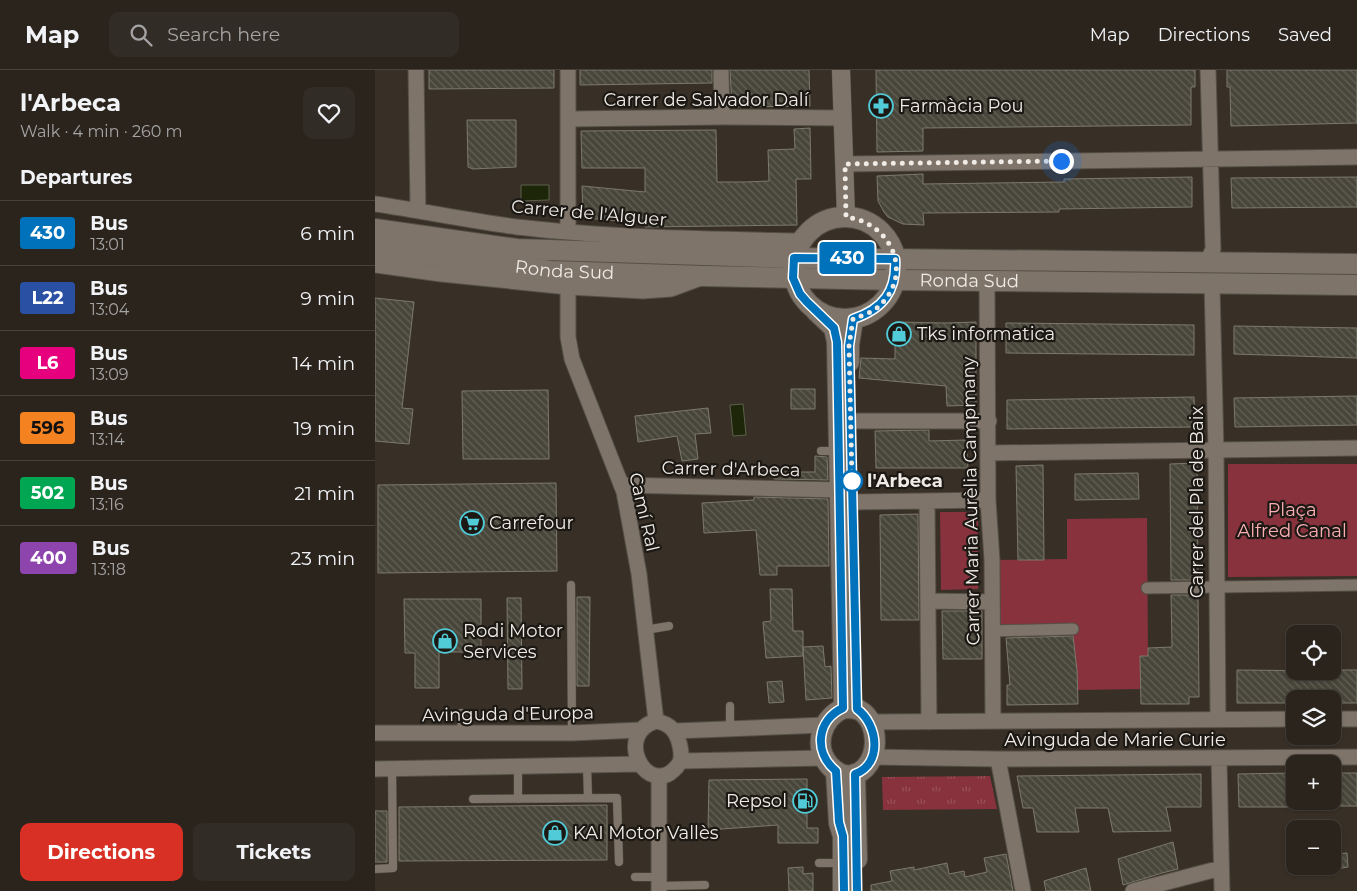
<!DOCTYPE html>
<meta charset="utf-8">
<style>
body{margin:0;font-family:Montserrat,sans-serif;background:#322c26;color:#f1f3f6;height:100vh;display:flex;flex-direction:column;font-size:19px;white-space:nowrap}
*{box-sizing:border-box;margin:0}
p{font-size:16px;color:#a5a4a4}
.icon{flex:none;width:28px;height:28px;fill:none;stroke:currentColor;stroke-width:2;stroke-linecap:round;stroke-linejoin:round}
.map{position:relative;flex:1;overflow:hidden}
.details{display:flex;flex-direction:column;background:#2a241d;width:375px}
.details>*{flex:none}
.badge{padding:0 10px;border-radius:4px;font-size:18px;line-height:32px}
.tools{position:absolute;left:911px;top:555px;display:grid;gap:10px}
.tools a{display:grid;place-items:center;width:55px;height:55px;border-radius:10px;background:#2a241d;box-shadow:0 1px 4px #0004,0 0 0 1px #46413b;font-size:25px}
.you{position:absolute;width:25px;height:25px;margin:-12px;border:4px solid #fff;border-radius:50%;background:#1a73e8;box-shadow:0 0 0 8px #1a73e833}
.map>.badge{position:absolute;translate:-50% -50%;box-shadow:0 0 0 2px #fff}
h2{padding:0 20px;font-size:19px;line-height:45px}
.round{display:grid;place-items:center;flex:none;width:52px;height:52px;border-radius:10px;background:#322c26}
.headline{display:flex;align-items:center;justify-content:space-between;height:85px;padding:0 20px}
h1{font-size:24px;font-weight:700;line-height:38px}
.primary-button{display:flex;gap:10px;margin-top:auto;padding:10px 20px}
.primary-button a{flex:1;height:58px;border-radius:10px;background:#d93025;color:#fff;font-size:20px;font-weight:700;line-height:58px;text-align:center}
.primary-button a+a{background:#322c26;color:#f1f3f6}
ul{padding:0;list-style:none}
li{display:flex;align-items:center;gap:15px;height:65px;padding:0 20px;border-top:1px solid #46413b}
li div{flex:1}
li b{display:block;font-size:19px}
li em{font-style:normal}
li .badge{min-width:55px;font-weight:700;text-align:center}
header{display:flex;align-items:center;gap:30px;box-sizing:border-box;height:70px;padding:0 25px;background:#2a241d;border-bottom:1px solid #46413b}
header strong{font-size:24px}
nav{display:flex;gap:28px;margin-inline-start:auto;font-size:18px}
.search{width:350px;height:45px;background:#322c26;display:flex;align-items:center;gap:12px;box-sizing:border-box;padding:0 18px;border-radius:10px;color:#a5a4a4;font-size:19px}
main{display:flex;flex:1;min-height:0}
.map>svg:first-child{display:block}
</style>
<header>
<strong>Map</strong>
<div class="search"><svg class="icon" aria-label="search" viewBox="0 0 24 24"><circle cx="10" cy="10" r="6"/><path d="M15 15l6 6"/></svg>Search here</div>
<nav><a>Map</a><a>Directions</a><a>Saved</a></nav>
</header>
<main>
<section class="details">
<div class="headline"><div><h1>l'Arbeca</h1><p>Walk · 4 min · 260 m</p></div><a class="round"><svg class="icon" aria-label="heart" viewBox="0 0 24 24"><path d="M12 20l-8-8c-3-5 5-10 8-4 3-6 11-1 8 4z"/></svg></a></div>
<h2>Departures</h2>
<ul>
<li><span class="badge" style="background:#0072bc;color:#fff">430</span><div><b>Bus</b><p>13:01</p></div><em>6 min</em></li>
<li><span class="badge" style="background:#2950a3;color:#fff">L22</span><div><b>Bus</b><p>13:04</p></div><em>9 min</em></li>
<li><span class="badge" style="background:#e6007e;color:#fff">L6</span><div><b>Bus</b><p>13:09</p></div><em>14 min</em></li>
<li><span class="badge" style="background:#f58220;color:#111">596</span><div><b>Bus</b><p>13:14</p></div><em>19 min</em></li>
<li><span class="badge" style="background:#00a651;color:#fff">502</span><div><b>Bus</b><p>13:16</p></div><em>21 min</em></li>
<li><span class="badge" style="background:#8e44ad;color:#fff">400</span><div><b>Bus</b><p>13:18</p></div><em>23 min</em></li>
</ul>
<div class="primary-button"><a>Directions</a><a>Tickets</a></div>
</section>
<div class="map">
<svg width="982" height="821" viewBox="0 0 982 821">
<defs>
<pattern id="grass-tufts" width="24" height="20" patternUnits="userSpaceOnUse" patternTransform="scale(1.25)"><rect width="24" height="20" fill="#87323c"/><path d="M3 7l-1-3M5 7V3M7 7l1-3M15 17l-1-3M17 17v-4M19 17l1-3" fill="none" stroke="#985058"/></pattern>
<pattern id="building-back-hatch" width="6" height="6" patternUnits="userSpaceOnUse" patternTransform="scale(1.25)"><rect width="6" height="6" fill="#48463a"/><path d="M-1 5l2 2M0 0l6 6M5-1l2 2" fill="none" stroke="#636156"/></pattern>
</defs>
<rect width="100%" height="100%" fill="#383027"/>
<path fill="url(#grass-tufts)" d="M 615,706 L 622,739 L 508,740 L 507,707 Z"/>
<path fill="#87323c" d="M 853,394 L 982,394 L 982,506 L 853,507 Z
M 565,442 L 603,442 L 603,519 L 566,520 Z
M 772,448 L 773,586 L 765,586 L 766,619 L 702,620 L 697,554 L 617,555 L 617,490 L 692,489 L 692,449 Z"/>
<path fill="#1d2609" stroke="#5c614b" d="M 146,115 L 174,115 L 174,130 L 146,131 Z
M 368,334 L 371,365 L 358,366 L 355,335 Z"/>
<path fill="url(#building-back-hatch)" stroke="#7c796c" d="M 54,0 L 179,0 L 179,18 L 54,19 Z
M 205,0 L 337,0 L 337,13 L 205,15 Z
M 355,0 L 434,0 L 435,36 L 357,37 Z
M 501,0 L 820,0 L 820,17 L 816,17 L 816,55 L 548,58 L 548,81 L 502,82 Z
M 852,0 L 982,0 L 982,53 L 856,56 L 855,17 L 852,17 Z
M 92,50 L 141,50 L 141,97 L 98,99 L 93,97 Z
M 435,58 L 436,109 L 421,109 L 422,155 L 270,157 L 270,153 L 209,148 L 208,143 L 207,116 L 270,122 L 270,98 L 207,98 L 206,61 L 341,60 L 342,112 L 370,112 L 394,111 L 393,80 L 420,79 L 419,59 Z
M 548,104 L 548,114 L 689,112 L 689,109 L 817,107 L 817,137 L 684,139 L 684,142 L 548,143 L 549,155 L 528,154 L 513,147 L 509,142 L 503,131 L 502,106 Z
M 982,107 L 982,137 L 857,138 L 856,108 Z
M 0,228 L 39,232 L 27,338 L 38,339 L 34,374 L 0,371 Z
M 520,252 L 570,253 L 601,252 L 601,335 L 572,336 L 571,316 L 484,308 L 486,288 L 520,289 Z
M 631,253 L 819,255 L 819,285 L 631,283 Z
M 859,256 L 982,258 L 982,288 L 859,284 Z
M 416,319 L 440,319 L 440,339 L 416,339 Z
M 173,320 L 174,389 L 88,389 L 87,321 Z
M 982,326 L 982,355 L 860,357 L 859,328 Z
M 819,327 L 820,357 L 632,359 L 632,330 Z
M 333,338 L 336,363 L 320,364 L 323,389 L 307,391 L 302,366 L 263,372 L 260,346 Z
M 554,360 L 554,371 L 591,370 L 593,398 L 501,398 L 500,361 Z
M 440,386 L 452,387 L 453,410 L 399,409 L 398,402 L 440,402 Z
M 822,393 L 823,510 L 796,510 L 795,394 Z
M 668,395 L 669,490 L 643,490 L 641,396 Z
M 763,403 L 764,429 L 700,430 L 700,404 Z
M 181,413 L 182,501 L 3,503 L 3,415 Z
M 379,427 L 453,429 L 454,496 L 402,496 L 402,505 L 385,505 L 381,460 L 329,463 L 327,433 L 379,430 Z
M 543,444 L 544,550 L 506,550 L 505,445 Z
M 395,519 L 417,519 L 418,561 L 428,561 L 428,586 L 391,588 L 388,552 L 396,551 Z
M 796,525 L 823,525 L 824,627 L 814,627 L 814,634 L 766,634 L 765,586 L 773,586 L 773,578 L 797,577 Z
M 202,527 L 215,527 L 214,616 L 202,616 Z
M 132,528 L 146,528 L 147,619 L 133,619 Z
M 29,529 L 106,529 L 106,582 L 64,582 L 64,618 L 40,618 L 40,583 L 30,583 Z
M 567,541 L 607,541 L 607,589 L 568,589 Z
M 698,566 L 702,600 L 703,634 L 632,635 L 632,615 L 635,615 L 631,568 Z
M 448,576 L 450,597 L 456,596 L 457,628 L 431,630 L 428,577 Z
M 862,600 L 958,601 L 958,600 L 982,600 L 982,633 L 958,633 L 958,629 L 920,629 L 920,633 L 862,633 Z
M 407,611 L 409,632 L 394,633 L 392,612 Z
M 920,703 L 920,737 L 864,737 L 863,704 Z
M 958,703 L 982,703 L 982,736 L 958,736 Z
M 826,704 L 826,737 L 791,737 L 796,761 L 738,762 L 733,738 L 700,738 L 704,762 L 662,762 L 658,738 L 648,738 L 642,706 Z
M 432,709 L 432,758 L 443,758 L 443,773 L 403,773 L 403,755 L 333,760 L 334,710 Z
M 232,735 L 232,790 L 24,791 L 24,737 Z
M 0,741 L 12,741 L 12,792 L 0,792 Z
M 798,772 L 803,799 L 787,803 L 748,815 L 743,789 Z
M 972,783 L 973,797 L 961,799 L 960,784 Z
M 631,784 L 638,821 L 496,821 L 496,815 L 517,811 L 515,801 L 539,797 L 539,800 L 572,793 L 574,804 L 589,801 L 590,807 L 612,802 L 609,788 Z
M 428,797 L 428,804 L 438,803 L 438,821 L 414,821 L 413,798 Z
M 711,798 L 716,821 L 671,821 L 669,811 Z"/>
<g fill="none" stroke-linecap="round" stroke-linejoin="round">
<g stroke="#554f47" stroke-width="9">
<path id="service" d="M 446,381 L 464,381
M 196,515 L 197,663
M 270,560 L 294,556
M 355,636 L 355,659
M 86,643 L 87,663
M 212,695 L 213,728
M 143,696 L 143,729
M 98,729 L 242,728 L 244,792
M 444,793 L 466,793
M 0,799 L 18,798 L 17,698
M 260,807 L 284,807
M 284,816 L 330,815"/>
</g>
<g stroke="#554f47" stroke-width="13">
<path id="pedestrian" d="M 772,518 L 982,515
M 617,561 L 698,559"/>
</g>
<g stroke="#554f47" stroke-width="17">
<path id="minor" d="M 41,0 L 43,141
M 193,0 L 193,162
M 346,0 L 347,47
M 193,49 L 347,47 L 468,48
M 470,94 L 982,87
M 0,134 C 48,141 95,151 142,157 C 237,168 332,169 426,171
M 832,192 L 838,179 L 833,0
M 0,195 L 66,204 L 193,217 L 268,221 L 296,219 L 323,209
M 612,210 L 613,430 L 617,490 L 618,651
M 837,214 L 841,381 L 843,649
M 193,217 L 193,267 L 197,289 L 249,422 L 264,504 L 281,651
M 476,351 L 614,351
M 614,383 L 982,378
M 246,415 L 465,420
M 552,431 L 554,652
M 478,432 L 613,430
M 553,531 L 617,532
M 958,649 L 982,649
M 281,651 C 296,654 302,662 305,676 C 306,681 307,687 305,692 C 303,696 299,700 295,703 C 267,720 241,663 281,651 Z
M 495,652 L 920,649
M 300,661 L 449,655
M 0,663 L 197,663 L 265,660
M 497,687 L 623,689 L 982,687
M 623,689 L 648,821
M 844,689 L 847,821
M 306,691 L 449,688
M 0,699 L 265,694
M 284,706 L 284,821
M 758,821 L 846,798"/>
</g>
<g stroke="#554f47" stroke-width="19">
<path id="tertiary" d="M 466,0 L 471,147"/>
</g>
<g stroke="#554f47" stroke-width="22">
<g id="secondary">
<circle cx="470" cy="198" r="51"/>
<path d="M 0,159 L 142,179 L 419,188 L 982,194"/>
<path id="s1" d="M 0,178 L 176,201 L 328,206 L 519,210 L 982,215"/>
<path d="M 441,241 L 459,258 L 462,272 L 469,638"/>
<path d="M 474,292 L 474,275 L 478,249"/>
<path d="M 469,638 C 473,638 479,638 484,640 C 507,652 505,698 478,705 C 469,707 460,702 454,695 C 438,676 446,648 469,638 Z"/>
<path d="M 461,701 L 464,753 L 468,766 L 468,821"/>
<path d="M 480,704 L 482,789"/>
</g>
</g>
<use href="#service" stroke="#7e746a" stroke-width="8"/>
<use href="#pedestrian" stroke="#7e746a" stroke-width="11"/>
<use href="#minor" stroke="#7e746a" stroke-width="15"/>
<use href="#tertiary" stroke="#7e746a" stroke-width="18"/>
<use href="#secondary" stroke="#7e746a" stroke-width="20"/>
</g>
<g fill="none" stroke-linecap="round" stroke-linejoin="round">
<g stroke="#fff" stroke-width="11">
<path id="line" d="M 469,821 L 468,766 L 464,752 L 461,701 C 438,682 442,650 468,638 L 462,272 L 459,258 L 432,232 L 425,224 L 418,208 L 419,188 L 520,189 C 522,221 508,239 478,249 L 474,276 L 482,639 C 503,654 508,694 480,704 L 482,821"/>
</g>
<use href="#line" stroke="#0072bc" stroke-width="8"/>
<path stroke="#f0ebe5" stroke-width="5" stroke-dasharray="0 9" d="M 477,411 L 474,276 L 478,249 C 486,246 495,243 502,238 C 540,206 518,153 471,147 L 470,94 L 686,91"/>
</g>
<defs>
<g id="pharmacy-ring" transform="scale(1.25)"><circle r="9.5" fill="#1c1915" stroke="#52cbd8" stroke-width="1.5"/><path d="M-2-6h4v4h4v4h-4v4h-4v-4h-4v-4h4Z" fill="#52cbd8"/></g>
<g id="shop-ring" transform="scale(1.25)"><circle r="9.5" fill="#1c1915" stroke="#52cbd8" stroke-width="1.5"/><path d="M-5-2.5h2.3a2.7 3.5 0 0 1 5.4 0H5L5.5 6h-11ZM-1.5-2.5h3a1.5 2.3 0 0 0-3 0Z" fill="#52cbd8"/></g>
<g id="supermarket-ring" transform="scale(1.25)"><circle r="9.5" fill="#1c1915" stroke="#52cbd8" stroke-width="1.5"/><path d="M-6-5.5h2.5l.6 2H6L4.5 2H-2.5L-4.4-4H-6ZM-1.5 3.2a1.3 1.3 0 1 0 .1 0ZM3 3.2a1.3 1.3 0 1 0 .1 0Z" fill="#52cbd8"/></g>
<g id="fuel-ring" transform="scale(1.25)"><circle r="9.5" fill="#1c1915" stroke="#52cbd8" stroke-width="1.5"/><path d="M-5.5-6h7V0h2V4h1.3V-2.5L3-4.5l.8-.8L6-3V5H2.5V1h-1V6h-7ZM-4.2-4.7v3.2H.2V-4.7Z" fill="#52cbd8"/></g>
</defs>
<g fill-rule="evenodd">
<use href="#pharmacy-ring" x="506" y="36"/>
<use href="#shop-ring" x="524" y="264"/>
<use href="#supermarket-ring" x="97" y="453"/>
<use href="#shop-ring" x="70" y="571"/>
<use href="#fuel-ring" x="430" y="731"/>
<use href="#shop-ring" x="180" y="763"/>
</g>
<circle fill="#fff" stroke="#0072bc" stroke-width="2.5" cx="477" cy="411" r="10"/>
<g text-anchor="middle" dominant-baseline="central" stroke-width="4.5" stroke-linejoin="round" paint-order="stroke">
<g font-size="18" fill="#f0ebe5" stroke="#1c1915">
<text x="331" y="30">Carrer de Salvador Dalí</text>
<text transform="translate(214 143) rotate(5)">Carrer de l'Alguer</text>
<text stroke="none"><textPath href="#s1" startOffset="191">Ronda Sud</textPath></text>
<text stroke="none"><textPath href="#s1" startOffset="596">Ronda Sud</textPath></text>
<text transform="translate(356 399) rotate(1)">Carrer d'Arbeca</text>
<text transform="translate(596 431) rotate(-91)">Carrer Maria Aurèlia Campmany</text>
<text transform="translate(822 432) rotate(-90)">Carrer del Pla de Baix</text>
<text transform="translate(269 442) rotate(77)">Camí Ral</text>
<text transform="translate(133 644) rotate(-1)">Avinguda d'Europa</text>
<text x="740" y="670">Avinguda de Marie Curie</text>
</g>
<g font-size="18" fill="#f0ebe5" stroke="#1c1915" text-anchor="start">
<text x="524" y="36">Farmàcia Pou</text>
<text x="542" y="264">Tks informatica</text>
<text x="114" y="453">Carrefour</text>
<text x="88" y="561">Rodi Motor<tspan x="88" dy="21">Services</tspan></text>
<text x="412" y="731" text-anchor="end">Repsol</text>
<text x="198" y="763">KAI Motor Vallès</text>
</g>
<g font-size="18" font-weight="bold" fill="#f0ebe5" stroke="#1c1915" text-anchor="start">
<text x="492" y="411">l'Arbeca</text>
</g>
<g font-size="18" fill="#fcafb3" stroke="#1c1915">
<text x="917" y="440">Plaça<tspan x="917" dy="21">Alfred Canal</tspan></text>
</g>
</g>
</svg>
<div class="tools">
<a><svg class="icon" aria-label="locate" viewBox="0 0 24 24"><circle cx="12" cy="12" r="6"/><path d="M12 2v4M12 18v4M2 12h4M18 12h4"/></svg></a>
<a><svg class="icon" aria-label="layers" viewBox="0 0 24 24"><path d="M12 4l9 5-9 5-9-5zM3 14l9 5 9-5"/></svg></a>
<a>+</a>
<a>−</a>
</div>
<div class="you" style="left:686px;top:91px"></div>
<b class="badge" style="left:472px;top:188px;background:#0072bc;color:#fff">430</b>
</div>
</main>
